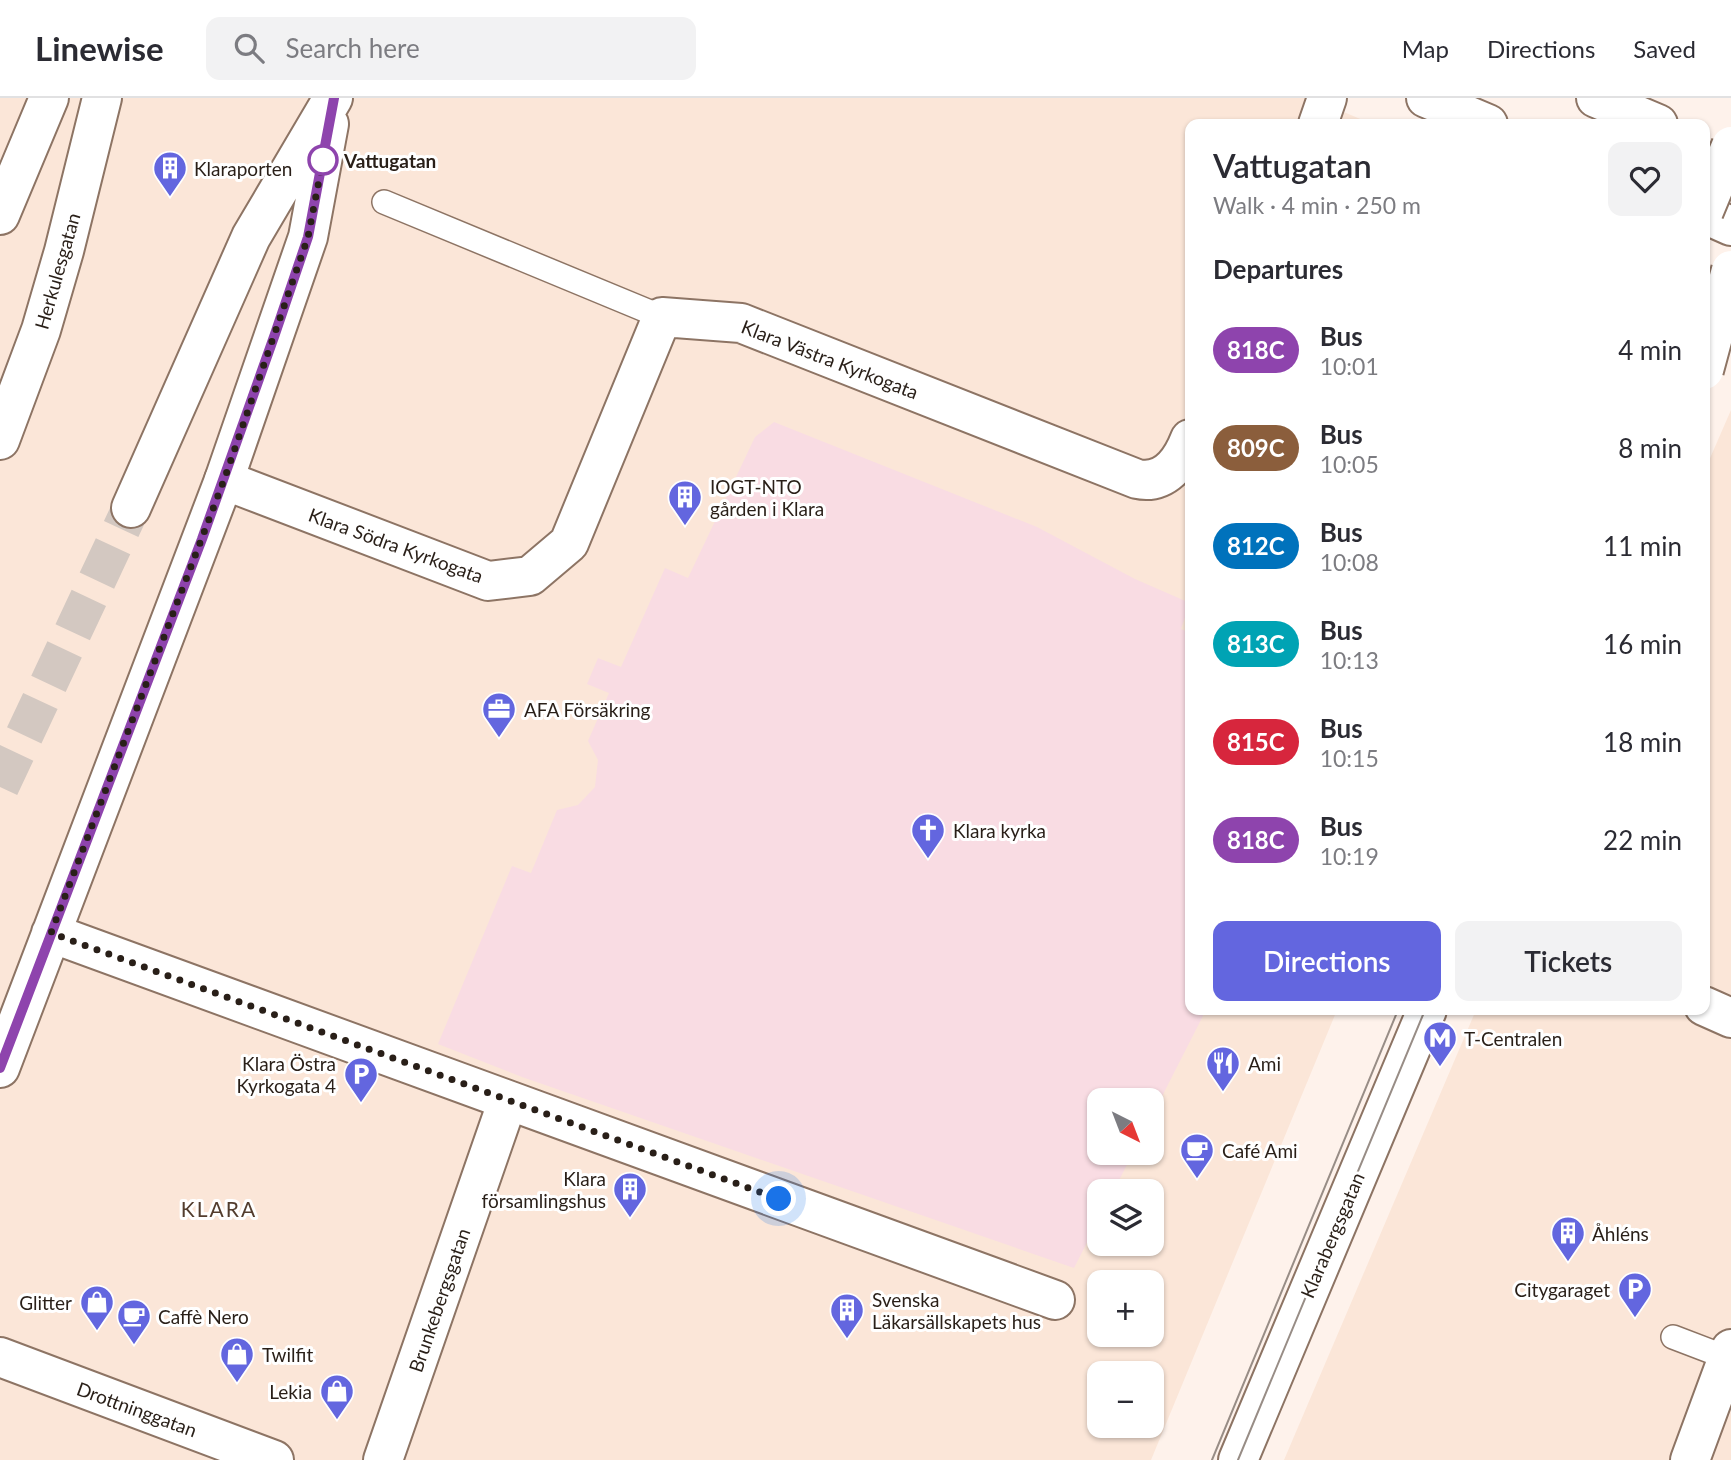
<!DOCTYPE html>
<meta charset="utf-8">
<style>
body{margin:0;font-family:Lato,sans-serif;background:#f2f2f3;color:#2b2b33;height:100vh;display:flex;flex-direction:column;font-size:26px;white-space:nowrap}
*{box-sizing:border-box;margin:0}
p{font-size:23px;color:#7c7c81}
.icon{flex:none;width:38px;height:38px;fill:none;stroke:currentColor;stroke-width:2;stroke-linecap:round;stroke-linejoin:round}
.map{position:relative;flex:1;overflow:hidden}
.details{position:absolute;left:1185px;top:21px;width:525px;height:896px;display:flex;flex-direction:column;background:#fff;border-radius:14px;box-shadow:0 2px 5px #0004}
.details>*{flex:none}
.badge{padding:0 14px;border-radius:23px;font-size:24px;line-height:46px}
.needle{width:46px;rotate:138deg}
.buttons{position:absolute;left:1087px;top:990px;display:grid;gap:14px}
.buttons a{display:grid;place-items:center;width:77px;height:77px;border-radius:14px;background:#fff;box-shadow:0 2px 5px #0004;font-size:35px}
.you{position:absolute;width:35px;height:35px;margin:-18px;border:5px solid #fff;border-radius:50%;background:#1a73e8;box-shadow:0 0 0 10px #1a73e833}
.map>.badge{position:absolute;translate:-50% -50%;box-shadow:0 0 0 4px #fff}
h2{padding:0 28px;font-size:26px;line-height:63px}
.round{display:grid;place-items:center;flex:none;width:74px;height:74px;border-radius:14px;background:#f2f2f3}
.overview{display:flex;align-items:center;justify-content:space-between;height:119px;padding:0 28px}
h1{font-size:33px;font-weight:600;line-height:52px}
.action{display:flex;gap:14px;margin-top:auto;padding:14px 28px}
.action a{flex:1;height:80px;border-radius:14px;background:#6366df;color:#fff;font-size:28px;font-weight:600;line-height:80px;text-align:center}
.action a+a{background:#f2f2f3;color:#2b2b33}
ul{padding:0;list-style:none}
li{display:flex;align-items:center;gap:21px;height:98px;padding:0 28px}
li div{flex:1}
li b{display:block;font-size:26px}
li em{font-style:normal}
li .badge{min-width:77px;font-weight:700;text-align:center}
header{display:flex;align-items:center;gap:42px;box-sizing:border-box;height:98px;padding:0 35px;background:#fff;border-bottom:2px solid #e1e1e2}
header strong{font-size:33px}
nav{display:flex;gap:38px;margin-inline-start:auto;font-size:24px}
.search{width:490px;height:63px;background:#f2f2f3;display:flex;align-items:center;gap:18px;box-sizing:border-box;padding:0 24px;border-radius:14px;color:#7c7c81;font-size:26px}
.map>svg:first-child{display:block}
</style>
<header>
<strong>Linewise</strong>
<div class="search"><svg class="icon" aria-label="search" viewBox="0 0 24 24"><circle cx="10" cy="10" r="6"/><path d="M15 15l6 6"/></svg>Search here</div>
<nav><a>Map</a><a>Directions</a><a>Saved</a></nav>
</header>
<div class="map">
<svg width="1731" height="1362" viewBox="0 0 1731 1362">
<rect width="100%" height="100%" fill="#fef2eb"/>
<path fill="#fbe6d8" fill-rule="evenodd" d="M 0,0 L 1311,0 L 1372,26 L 1190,26 L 1190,912 L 1337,912 L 1151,1362 L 0,1362 ZM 1099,1003 L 1152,1003 L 1152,1055 L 1099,1055 ZM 1099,1094 L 1152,1094 L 1152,1146 L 1099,1146 ZM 1099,1185 L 1152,1185 L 1152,1237 L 1099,1237 ZM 1099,1276 L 1152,1276 L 1152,1328 L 1099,1328 Z
M 1731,312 L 1731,1362 L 1284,1362 L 1476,912 L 1704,912 L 1704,374 Z"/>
<path fill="#f9dce3" d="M 774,324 L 1037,429 L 1135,481 L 1190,505 L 1181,531 L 1190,535 L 1190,912 L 1206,912 L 1152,1018 L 1152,1003 L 1099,1003 L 1099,1055 L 1133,1055 L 1113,1094 L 1099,1094 L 1099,1121 L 1074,1170 L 522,979 L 438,946 L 512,768 L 531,775 L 557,712 L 578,707 L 595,689 L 598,662 L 588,643 L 609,595 L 587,586 L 598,560 L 621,569 L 665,470 L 688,480 L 755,339 Z"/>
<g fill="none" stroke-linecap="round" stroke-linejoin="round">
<path stroke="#d3c8c1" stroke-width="38" stroke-dasharray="38 19" stroke-linecap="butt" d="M 0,689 L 131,410"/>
<g stroke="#8d7464" stroke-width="26">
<path id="lane" d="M 384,104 L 662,219
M 1673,1239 L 1728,1260"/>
</g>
<g stroke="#8d7464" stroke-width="42">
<path id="street" d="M 1318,26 L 1327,0
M 51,835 L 1055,1202
M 1704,908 L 1731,920
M 0,970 L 224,382 L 488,483 L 530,478 L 569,445 L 662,219 L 741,225 L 1137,381 C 1165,387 1181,364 1190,341
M 0,1259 L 274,1362
M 383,1362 L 508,1002
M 1238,1362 L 1427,912
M 1690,1362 L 1731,1251"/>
</g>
<g stroke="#8d7464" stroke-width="42">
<path id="secondary" d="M 1426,0 L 1488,26
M 1596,0 L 1658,26
M 1704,116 L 1731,128
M 0,117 L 49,0
M 0,342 L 41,232 L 64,153 L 102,0
M 224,382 L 308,139 L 329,26
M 131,410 L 251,139 L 333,0"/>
</g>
<use href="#lane" stroke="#fff" stroke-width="23"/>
<use href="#street" stroke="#fff" stroke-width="38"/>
<use href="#secondary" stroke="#fff" stroke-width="38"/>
<path stroke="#988d86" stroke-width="2" d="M 1212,1362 L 1398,912
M 1238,1362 L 1425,912"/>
<g stroke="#8d7464" stroke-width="42" stroke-linecap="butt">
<path id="street-bridge" d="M 1704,113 L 1731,48
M 1704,272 L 1731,172"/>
</g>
<use href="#street-bridge" stroke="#fff" stroke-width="38"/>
</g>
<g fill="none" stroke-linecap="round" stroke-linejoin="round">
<g stroke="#fff" stroke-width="16">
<path id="line" d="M 0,970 L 202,441 L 275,236 L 308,139 L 334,0"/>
</g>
<use href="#line" stroke="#8e44ad" stroke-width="10"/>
<path stroke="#291f18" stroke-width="7" stroke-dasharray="0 12.6" d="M 323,62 L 308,139 L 224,382 L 51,835 L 779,1101"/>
</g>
<defs>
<g id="building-pin" transform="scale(1.75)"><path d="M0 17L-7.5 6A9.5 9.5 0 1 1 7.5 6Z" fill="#6366df" stroke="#fff"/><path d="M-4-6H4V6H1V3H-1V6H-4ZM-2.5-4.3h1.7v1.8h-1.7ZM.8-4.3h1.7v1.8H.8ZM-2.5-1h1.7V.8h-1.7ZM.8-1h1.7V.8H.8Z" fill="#fff"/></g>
<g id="office-pin" transform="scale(1.75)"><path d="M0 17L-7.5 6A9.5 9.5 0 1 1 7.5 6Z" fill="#6366df" stroke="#fff"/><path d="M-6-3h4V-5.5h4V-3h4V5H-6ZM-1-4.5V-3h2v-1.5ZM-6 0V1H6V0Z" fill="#fff"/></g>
<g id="church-pin" transform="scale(1.75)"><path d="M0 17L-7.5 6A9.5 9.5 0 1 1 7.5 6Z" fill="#6366df" stroke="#fff"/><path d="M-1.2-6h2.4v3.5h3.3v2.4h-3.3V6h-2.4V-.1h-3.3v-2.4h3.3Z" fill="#fff"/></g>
<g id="metro-pin" transform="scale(1.75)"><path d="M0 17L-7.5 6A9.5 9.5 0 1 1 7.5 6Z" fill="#6366df" stroke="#fff"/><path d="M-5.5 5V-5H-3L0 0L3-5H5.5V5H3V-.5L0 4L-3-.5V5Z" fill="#fff"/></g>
<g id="restaurant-pin" transform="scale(1.75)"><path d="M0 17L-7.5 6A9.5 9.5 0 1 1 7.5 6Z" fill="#6366df" stroke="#fff"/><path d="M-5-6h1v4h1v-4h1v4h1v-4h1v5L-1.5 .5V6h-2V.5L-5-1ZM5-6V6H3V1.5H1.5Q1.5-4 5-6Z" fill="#fff"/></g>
<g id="parking-pin" transform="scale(1.75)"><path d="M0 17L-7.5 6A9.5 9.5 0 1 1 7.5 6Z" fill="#6366df" stroke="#fff"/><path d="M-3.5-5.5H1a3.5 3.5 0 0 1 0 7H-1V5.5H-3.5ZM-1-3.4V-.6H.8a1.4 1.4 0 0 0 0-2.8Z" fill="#fff"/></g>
<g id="cafe-pin" transform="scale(1.75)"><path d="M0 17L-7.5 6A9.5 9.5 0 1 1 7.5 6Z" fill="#6366df" stroke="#fff"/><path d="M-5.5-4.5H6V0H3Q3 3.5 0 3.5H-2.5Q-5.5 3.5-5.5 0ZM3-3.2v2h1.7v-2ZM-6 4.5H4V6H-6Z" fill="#fff"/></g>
<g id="shop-pin" transform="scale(1.75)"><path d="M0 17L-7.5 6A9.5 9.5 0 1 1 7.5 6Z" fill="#6366df" stroke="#fff"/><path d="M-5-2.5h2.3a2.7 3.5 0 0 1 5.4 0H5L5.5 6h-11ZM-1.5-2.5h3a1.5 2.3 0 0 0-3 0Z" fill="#fff"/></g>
</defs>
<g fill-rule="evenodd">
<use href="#building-pin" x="170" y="70"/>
<use href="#building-pin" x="685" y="399"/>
<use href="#office-pin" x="499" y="611"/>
<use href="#church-pin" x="928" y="732"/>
<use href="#metro-pin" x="1440" y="940"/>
<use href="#restaurant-pin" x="1223" y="965"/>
<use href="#parking-pin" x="361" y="976"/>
<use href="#cafe-pin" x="1197" y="1052"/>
<use href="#building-pin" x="630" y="1091"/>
<use href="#building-pin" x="1568" y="1135"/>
<use href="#parking-pin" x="1635" y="1191"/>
<use href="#shop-pin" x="97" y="1204"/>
<use href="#building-pin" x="847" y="1212"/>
<use href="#cafe-pin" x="134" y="1218"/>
<use href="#shop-pin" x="237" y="1256"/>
<use href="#shop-pin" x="337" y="1293"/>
</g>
<circle fill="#fff" stroke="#8e44ad" stroke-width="3.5" cx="323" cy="62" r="14"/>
<g text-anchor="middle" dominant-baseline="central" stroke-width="6" stroke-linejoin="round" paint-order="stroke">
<g font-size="19" font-weight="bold" fill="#291f18" stroke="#fff" text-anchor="start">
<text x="344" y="62">Vattugatan</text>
</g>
<g font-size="19" fill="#291f18" stroke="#fff" text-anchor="start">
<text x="194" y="70">Klaraporten</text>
<text x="710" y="388">IOGT-NTO<tspan x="710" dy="22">gården i Klara</tspan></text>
<text x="524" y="611">AFA Försäkring</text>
<text x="953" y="732">Klara kyrka</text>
<text x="1464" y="940">T-Centralen</text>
<text x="336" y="965" text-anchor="end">Klara Östra<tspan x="336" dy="22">Kyrkogata 4</tspan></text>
<text x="1248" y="965">Ami</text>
<text x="1222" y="1052">Café Ami</text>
<text x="606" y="1080" text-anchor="end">Klara<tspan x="606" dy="22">församlingshus</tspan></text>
<text x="1592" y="1135">Åhléns</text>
<text x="1610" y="1191" text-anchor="end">Citygaraget</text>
<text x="872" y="1201">Svenska<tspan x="872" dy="22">Läkarsällskapets hus</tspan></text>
<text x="72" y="1204" text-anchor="end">Glitter</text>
<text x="158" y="1218">Caffè Nero</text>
<text x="262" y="1256">Twilfit</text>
<text x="312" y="1293" text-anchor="end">Lekia</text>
</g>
<g font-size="19" fill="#291f18" stroke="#fff">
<text transform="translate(57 173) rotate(-74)">Herkulesgatan</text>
<text transform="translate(830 261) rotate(21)">Klara Västra Kyrkogata</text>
<text transform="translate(396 447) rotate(20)">Klara Södra Kyrkogata</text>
<text transform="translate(1332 1137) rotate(-67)">Klarabergsgatan</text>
<text transform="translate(439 1202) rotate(-71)">Brunkebergsgatan</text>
<text transform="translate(137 1311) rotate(20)">Drottninggatan</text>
</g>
<g font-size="21" letter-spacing="2" fill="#533d2e" stroke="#fff">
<text x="219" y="1110">KLARA</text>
</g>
</g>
</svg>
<div class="buttons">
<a><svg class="needle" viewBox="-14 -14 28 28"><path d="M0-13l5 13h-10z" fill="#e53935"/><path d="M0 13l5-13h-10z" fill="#7c7c81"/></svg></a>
<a><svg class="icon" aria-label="layers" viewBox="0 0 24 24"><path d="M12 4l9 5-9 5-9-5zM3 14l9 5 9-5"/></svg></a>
<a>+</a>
<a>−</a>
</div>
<div class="you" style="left:779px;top:1101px"></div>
<section class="details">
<div class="overview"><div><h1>Vattugatan</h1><p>Walk · 4 min · 250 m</p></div><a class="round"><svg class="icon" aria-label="heart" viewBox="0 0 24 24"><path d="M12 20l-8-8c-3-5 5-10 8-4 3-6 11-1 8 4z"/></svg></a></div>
<h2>Departures</h2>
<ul>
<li><span class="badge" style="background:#8e44ad;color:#fff">818C</span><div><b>Bus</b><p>10:01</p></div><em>4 min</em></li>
<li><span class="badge" style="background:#8b5e3c;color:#fff">809C</span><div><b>Bus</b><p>10:05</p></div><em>8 min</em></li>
<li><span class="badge" style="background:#0072bc;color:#fff">812C</span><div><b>Bus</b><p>10:08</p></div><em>11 min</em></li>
<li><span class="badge" style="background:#00a3b4;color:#fff">813C</span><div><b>Bus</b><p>10:13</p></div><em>16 min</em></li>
<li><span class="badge" style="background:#d7263d;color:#fff">815C</span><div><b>Bus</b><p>10:15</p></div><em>18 min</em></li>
<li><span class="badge" style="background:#8e44ad;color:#fff">818C</span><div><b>Bus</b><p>10:19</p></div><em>22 min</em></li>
</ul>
<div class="action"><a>Directions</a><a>Tickets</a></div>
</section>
</div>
